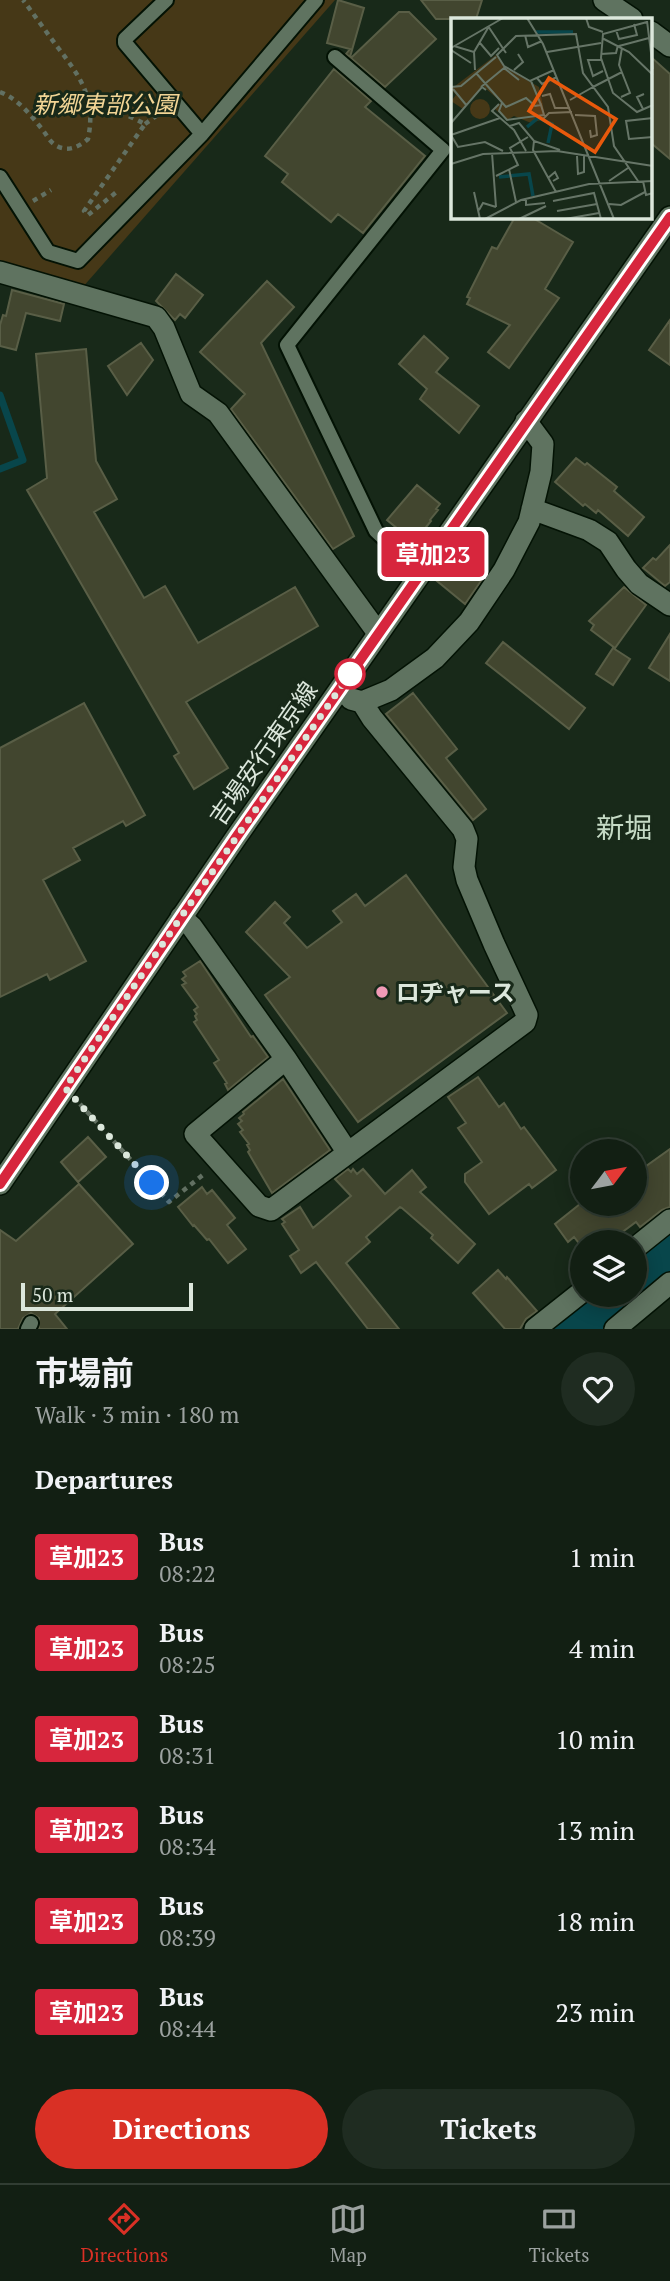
<!DOCTYPE html>
<meta charset="utf-8">
<style>
body{margin:0;font-family:"PT Serif","Noto Sans JP",serif;background:#1f2c21;color:#f1f3f6;height:100vh;display:flex;flex-direction:column;font-size:26px;white-space:nowrap}
*{box-sizing:border-box;margin:0}
p{font-size:23px;color:#9ca2a0}
.icon{flex:none;width:38px;height:38px;fill:none;stroke:currentColor;stroke-width:2;stroke-linecap:round;stroke-linejoin:round}
.map{position:relative;height:1329px;overflow:hidden}
.panel{display:flex;flex-direction:column;background:#121f13;flex:1}
.panel>*{flex:none}
.badge{padding:0 14px;border-radius:5px;font-size:24px;line-height:46px}
.needle{width:46px;rotate:58deg}
.fabs{position:absolute;left:570px;top:1139px;display:grid;gap:14px}
.fabs a{display:grid;place-items:center;width:77px;height:77px;border-radius:50%;background:#121f13;box-shadow:0 4px 18px #0003,0 0 0 2px #313d33;font-size:35px}
.scale{position:absolute;left:21px;bottom:18px;width:172px;box-sizing:border-box;padding-left:7px;border:4px solid #dce7dc;border-top:0;font-size:19px;line-height:24px;white-space:nowrap;color:#dce7dc;-webkit-text-stroke:5px #182919;paint-order:stroke}
.you{position:absolute;width:35px;height:35px;margin:-18px;border:5px solid #fff;border-radius:50%;background:#1a73e8;box-shadow:0 0 0 10px #1a73e833}
.map>.badge{position:absolute;translate:-50% -50%;box-shadow:0 0 0 4px #fff}
h2{padding:0 35px;font-size:26px;line-height:63px}
.round{display:grid;place-items:center;flex:none;width:74px;height:74px;border-radius:37px;background:#1f2c21}
.summary{display:flex;align-items:center;justify-content:space-between;height:119px;padding:0 35px}
h1{font-size:33px;font-weight:700;line-height:52px}
.action{display:flex;gap:14px;margin-top:auto;padding:14px 35px}
.action a{flex:1;height:80px;border-radius:42px;background:#d93025;color:#fff;font-size:28px;font-weight:700;line-height:80px;text-align:center}
.action a+a{background:#1f2c21;color:#f1f3f6}
ul{padding:0;list-style:none}
li{display:flex;align-items:center;gap:21px;height:91px;padding:0 35px}
li div{flex:1}
li b{display:block;font-size:26px}
li em{font-style:normal}
li .badge{min-width:77px;font-weight:700;text-align:center}
.dock{display:flex;justify-content:space-around;align-items:center;height:98px;border-top:2px solid #313d33;background:#121f13;font-size:19px;color:#9ca2a0}
.dock a{display:grid;justify-items:center;gap:4px}
.dock .active{color:#d93025}
.map>svg:first-child{display:block}
</style>
<div class="map">
<svg width="670" height="1329" viewBox="0 0 670 1329">
<rect width="100%" height="100%" fill="#182919"/>
<path fill="#463817" d="M 0,0 L 335,0 L 82,288 L 0,262 Z"/>
<g fill="none" stroke-linecap="round" stroke-linejoin="round">
<path stroke="#08464b" stroke-width="7" d="M 0,395 L 23,460 L 0,469"/>
<path stroke="#08464b" stroke-width="40" d="M 635,1279 L 670,1250
M 573,1329 L 615,1295"/>
</g>
<path fill="#42462f" stroke="#595e46" stroke-width="2" d="M 338,0 L 364,8 L 350,57 L 346,54 L 350,49 L 327,43 Z
M 421,0 L 482,0 L 476,19 L 436,19 Z
M 399,12 L 409,12 L 436,39 L 385,87 L 351,58 Z
M 651,57 L 670,74 L 670,159 L 651,143 Z
M 334,69 L 371,101 L 365,107 L 425,156 L 363,233 L 338,214 L 331,222 L 282,182 L 288,174 L 265,156 Z
M 515,217 L 531,217 L 573,242 L 545,289 L 559,298 L 509,368 L 488,352 L 510,325 L 467,304 L 470,298 L 467,297 L 492,247 L 497,249 Z
M 176,274 L 203,295 L 185,318 L 180,314 L 175,320 L 156,301 Z
M 267,281 L 294,307 L 261,343 L 354,536 L 333,549 L 231,409 L 245,394 L 200,352 Z
M 12,290 L 64,304 L 60,321 L 26,313 L 16,350 L 0,346 L 0,325 L 3,315 L 6,316 Z
M 670,320 L 670,365 L 649,350 Z
M 424,336 L 448,358 L 436,372 L 479,406 L 459,433 L 420,399 L 427,389 L 399,364 Z
M 141,343 L 153,360 L 127,395 L 108,366 Z
M 86,349 L 96,461 L 117,499 L 94,512 L 144,598 L 165,586 L 198,643 L 295,587 L 318,626 L 186,702 L 228,768 L 194,789 L 174,756 L 179,753 L 27,490 L 47,478 L 36,354 Z
M 576,458 L 585,465 L 587,463 L 617,487 L 614,491 L 644,517 L 628,536 L 598,510 L 596,513 L 585,504 L 583,506 L 555,482 Z
M 417,485 L 440,504 L 436,509 L 438,510 L 430,520 L 431,521 L 414,542 L 387,520 Z
M 670,545 L 670,582 L 665,586 L 643,568 L 653,558 L 656,560 Z
M 451,561 L 481,581 L 465,604 L 437,581 Z
M 624,587 L 646,605 L 615,648 L 591,630 L 594,625 L 589,621 Z
M 670,634 L 670,681 L 649,668 Z
M 503,642 L 585,708 L 569,729 L 486,663 Z
M 613,648 L 630,659 L 613,685 L 596,674 Z
M 413,693 L 457,749 L 446,758 L 486,809 L 473,820 L 386,714 Z
M 84,703 L 145,815 L 126,826 L 123,821 L 73,848 L 80,860 L 43,880 L 86,961 L 50,980 L 47,974 L 0,997 L 0,748 Z
M 406,875 L 507,1013 L 358,1122 L 265,995 L 290,977 L 246,932 L 275,902 L 290,917 L 284,923 L 307,948 L 342,922 L 333,911 L 356,894 L 365,906 Z
M 200,961 L 251,1037 L 253,1036 L 268,1057 L 228,1090 L 225,1084 L 227,1083 L 214,1063 L 219,1060 L 194,1022 L 197,1020 L 195,1016 L 197,1014 L 194,1010 L 198,1007 L 182,985 L 186,983 L 182,979 L 186,976 L 183,972 Z
M 478,1077 L 499,1107 L 504,1103 L 521,1129 L 524,1127 L 556,1170 L 532,1188 L 529,1184 L 489,1214 L 465,1182 L 465,1174 L 482,1162 L 458,1128 L 466,1123 L 448,1097 Z
M 283,1079 L 330,1150 L 272,1193 L 248,1152 L 250,1150 L 247,1145 L 249,1144 L 240,1132 L 243,1130 L 238,1124 L 242,1121 L 239,1118 L 244,1114 L 243,1112 Z
M 88,1137 L 106,1157 L 78,1182 L 61,1162 Z
M 670,1149 L 670,1207 L 662,1210 L 640,1227 L 636,1222 L 609,1242 L 578,1242 L 574,1237 L 568,1242 L 555,1224 L 580,1204 L 635,1204 L 635,1174 Z
M 348,1169 L 351,1172 L 353,1169 L 357,1174 L 363,1169 L 385,1194 L 412,1170 L 426,1187 L 420,1192 L 475,1244 L 458,1263 L 431,1238 L 433,1235 L 402,1208 L 400,1207 L 366,1237 L 370,1242 L 346,1263 L 399,1329 L 368,1329 L 316,1262 L 301,1273 L 290,1256 L 299,1250 L 282,1224 L 285,1222 L 282,1219 L 300,1207 L 313,1228 L 351,1196 L 335,1179 Z
M 79,1184 L 133,1244 L 55,1314 L 67,1329 L 39,1329 L 39,1318 L 31,1313 L 23,1318 L 18,1329 L 0,1329 L 0,1230 L 16,1241 Z
M 202,1187 L 207,1194 L 212,1190 L 235,1218 L 227,1225 L 246,1249 L 228,1263 L 209,1239 L 207,1240 L 194,1225 L 193,1226 L 178,1207 Z
M 498,1270 L 506,1279 L 507,1277 L 537,1311 L 526,1319 L 520,1329 L 505,1329 L 473,1293 Z"/>
<g fill="none" stroke-linecap="round" stroke-linejoin="round">
<g stroke="#031204" stroke-width="18">
<path id="lane" d="M 335,57 L 443,150 L 287,345 L 376,531 L 420,572
M 202,134 L 316,0
M 0,177 L 48,252 L 78,261 L 202,134 L 125,43 L 125,39 L 166,0
M 28,1329 L 31,1323"/>
</g>
<g stroke="#031204" stroke-width="24">
<path id="street" d="M 604,0 L 632,19
M 651,32 L 670,46
M 0,272 L 156,317 L 164,328 L 191,394 L 218,413 L 378,633
M 532,509 L 589,530 L 608,542 L 626,569 L 639,584 L 670,605
M 351,699 L 362,702 L 391,690 L 435,658 L 469,622 L 504,570 L 529,522 L 541,472 L 543,444 L 526,421
M 181,917 L 192,927 L 286,1059 L 348,1153
M 286,1059 L 195,1134 L 259,1206 L 271,1210 L 525,1022 L 527,1015 L 494,944 L 467,880 L 464,867 L 467,839 L 463,829 L 372,718 L 362,702
M 635,1248 L 670,1220
M 535,1329 L 583,1291
M 615,1329 L 670,1283"/>
</g>
<g stroke="#031204" stroke-width="24">
<path id="secondary" d="M 0,1184 L 237,836 L 670,217"/>
</g>
<path stroke="#627062" stroke-width="4.5" stroke-dasharray="5 5" stroke-linecap="butt" d="M 0,92 C 18,99 30,114 42,129 C 47,135 50,143 57,146 C 68,152 79,147 88,139 C 96,100 82,79 59,49 C 47,33 35,16 23,0
M 90,111 C 115,108 123,113 145,124 L 84,211 L 88,215 L 119,190
M 145,124 L 163,111
M 33,201 L 51,190
M 80,1104 L 169,1202 L 204,1174"/>
<use href="#lane" stroke="#5f7360" stroke-width="14"/>
<use href="#street" stroke="#5f7360" stroke-width="21"/>
<use href="#secondary" stroke="#5f7360" stroke-width="21"/>
</g>
<g fill="none" stroke-linecap="round" stroke-linejoin="round">
<g stroke="#fff" stroke-width="16">
<path id="line" d="M 0,1184 L 237,836 L 670,217"/>
</g>
<use href="#line" stroke="#d7263d" stroke-width="10"/>
<path stroke="#dce7dc" stroke-width="7" stroke-dasharray="0 12.6" d="M 152,1183 L 65,1088 L 181,917 L 350,674"/>
</g>
<circle fill="#fff" stroke="#d7263d" stroke-width="3.5" cx="350" cy="674" r="14"/>
<circle fill="#f09ab6" stroke="#182919" stroke-width="2.5" cx="382" cy="992" r="7"/>
<g text-anchor="middle" dominant-baseline="central" stroke-width="6" stroke-linejoin="round" paint-order="stroke">
<g font-size="24" font-style="italic" fill="#f2d595" stroke="#182919">
<text x="105" y="104">新郷東部公園</text>
</g>
<g font-size="24" fill="#dce7dc" stroke="#182919">
<text transform="translate(263 753) rotate(-55)">吉場安行東京線</text>
</g>
<g font-size="24" font-weight="bold" fill="#dce7dc" stroke="#182919" text-anchor="start">
<text x="396" y="992">ロヂャース</text>
</g>
<g font-size="28" fill="#c5dac5" stroke="#182919">
<text x="624" y="827">新堀</text>
</g>
</g>
<g transform="translate(451 18)">
<rect width="201" height="201" fill="#182919"/>
<path d="M 45,37 L 53,49 L 88,69 L 94,98 L 90,102 L 80,105 L 63,98 L 56,102 L 44,91 L 50,84 L 32,68 L 12,91 L 0,83 L 5,77 L 0,71 ZM19 91a10 10 0 1 1 20 0a10 10 0 1 1-20 0Z" fill="#463817"/>
<path fill="none" stroke="#08464b" stroke-width="3.5" d="M 85,14 L 122,14M 76,109 L 87,100 L 101,106 L 97,125M 48,159 L 78,156 L 82,178"/>
<path fill="none" stroke="#667567" stroke-width="2" d="M 76,0 L 92,26 L 163,201M 135,0 L 138,9 L 152,14M 196,3 L 202,51M 196,4 L 152,16 L 150,40 L 162,75 L 186,94 L 202,87M 37,8 L 55,35M 165,12 L 168,21 L 186,17 L 183,6M 74,17 L 77,29 L 91,23M 151,20 L 178,34 L 202,57M 29,25 L 40,38 L 48,30M 3,28 L 23,34 L 24,52M 168,28 L 198,20M 0,30 L 52,0M 0,32 L 20,45M 23,34 L 37,10M 96,34 L 150,25M 150,36 L 165,35 L 167,27M 151,42 L 137,42 L 142,58 L 152,53M 63,52 L 72,44 L 67,36M 103,52 L 79,63 L 53,48 L 46,37 L 65,18 L 125,16 L 132,55 L 157,89 L 163,128 L 187,163M 25,55 L 55,89 L 75,80 L 84,88 L 90,87 L 93,97 L 56,102 L 48,93 L 51,85M 86,60 L 91,66 L 106,59M 80,63 L 90,87M 0,69 L 10,68 L 45,39M 30,69 L 53,50 L 68,62M 142,69 L 171,54M 2,71 L 16,88M 91,78 L 99,76 L 104,90 L 119,90M 170,79 L 179,75 L 168,47 L 171,30M 119,82 L 142,69M 48,86 L 41,93 L 63,112 L 75,133M 192,91 L 186,79 L 193,76M 124,97 L 144,98 L 146,117 L 140,119 L 139,112M 202,100 L 175,103 L 178,121 L 202,119M 92,101 L 98,95 L 121,94M 0,105 L 31,69 L 35,72M 59,108 L 68,105 L 83,123 L 109,132M 0,117 L 7,129 L 34,124 L 52,133M 0,117 L 49,100M 83,123 L 82,132 L 105,174M 41,135 L 45,189M 126,138 L 127,156 L 133,154 L 133,138M 0,146 L 32,136 L 106,133 L 202,148M 58,151 L 65,184M 45,158 L 67,147 L 59,130 L 77,119M 97,160 L 104,154 L 107,160 L 102,163M 158,163 L 177,150M 192,163 L 195,177 L 202,175M 23,174 L 29,201M 75,181 L 75,187 L 94,185M 102,183 L 143,175 L 150,201M 158,186 L 170,187 L 194,174M 28,192 L 32,185 L 45,189M 106,193 L 146,186M 34,201 L 70,182 L 138,166 L 202,163M 68,201 L 95,188M 114,201 L 148,195"/>
<path fill="#e8590c" fill-opacity="0.15" stroke="#e8590c" stroke-width="3.5" d="M 98,60 L 165,101 L 144,134 L 78,93 Z"/>
<rect width="201" height="201" fill="none" stroke="#dce7dc" stroke-width="3.5"/>
</g>
</svg>
<div class="fabs">
<a><svg class="needle" viewBox="-14 -14 28 28"><path d="M0-13l5 13h-10z" fill="#e53935"/><path d="M0 13l5-13h-10z" fill="#9ca2a0"/></svg></a>
<a><svg class="icon" aria-label="layers" viewBox="0 0 24 24"><path d="M12 4l9 5-9 5-9-5zM3 14l9 5 9-5"/></svg></a>
</div>
<div class="scale">50 m</div>
<div class="you" style="left:152px;top:1183px"></div>
<b class="badge" style="left:433px;top:554px;background:#d7263d;color:#fff">草加23</b>
</div>
<section class="panel">
<div class="summary"><div><h1>市場前</h1><p>Walk · 3 min · 180 m</p></div><a class="round"><svg class="icon" aria-label="heart" viewBox="0 0 24 24"><path d="M12 20l-8-8c-3-5 5-10 8-4 3-6 11-1 8 4z"/></svg></a></div>
<h2>Departures</h2>
<ul>
<li><span class="badge" style="background:#d7263d;color:#fff">草加23</span><div><b>Bus</b><p>08:22</p></div><em>1 min</em></li>
<li><span class="badge" style="background:#d7263d;color:#fff">草加23</span><div><b>Bus</b><p>08:25</p></div><em>4 min</em></li>
<li><span class="badge" style="background:#d7263d;color:#fff">草加23</span><div><b>Bus</b><p>08:31</p></div><em>10 min</em></li>
<li><span class="badge" style="background:#d7263d;color:#fff">草加23</span><div><b>Bus</b><p>08:34</p></div><em>13 min</em></li>
<li><span class="badge" style="background:#d7263d;color:#fff">草加23</span><div><b>Bus</b><p>08:39</p></div><em>18 min</em></li>
<li><span class="badge" style="background:#d7263d;color:#fff">草加23</span><div><b>Bus</b><p>08:44</p></div><em>23 min</em></li>
</ul>
<div class="action"><a>Directions</a><a>Tickets</a></div>
</section>
<nav class="dock">
<a class="active"><svg class="icon" aria-label="directions" viewBox="0 0 24 24"><path d="M12 3l9 9-9 9-9-9zM9 14v-3h6M13 9l2 2-2 2"/></svg>Directions</a>
<a><svg class="icon" aria-label="map" viewBox="0 0 24 24"><path d="M3 6l6-2 6 2 6-2v14l-6 2-6-2-6 2zM9 4v14M15 6v14"/></svg>Map</a>
<a><svg class="icon" aria-label="tickets" viewBox="0 0 24 24"><path d="M3 7h18v10H3zM15 7v10"/></svg>Tickets</a>
</nav>
